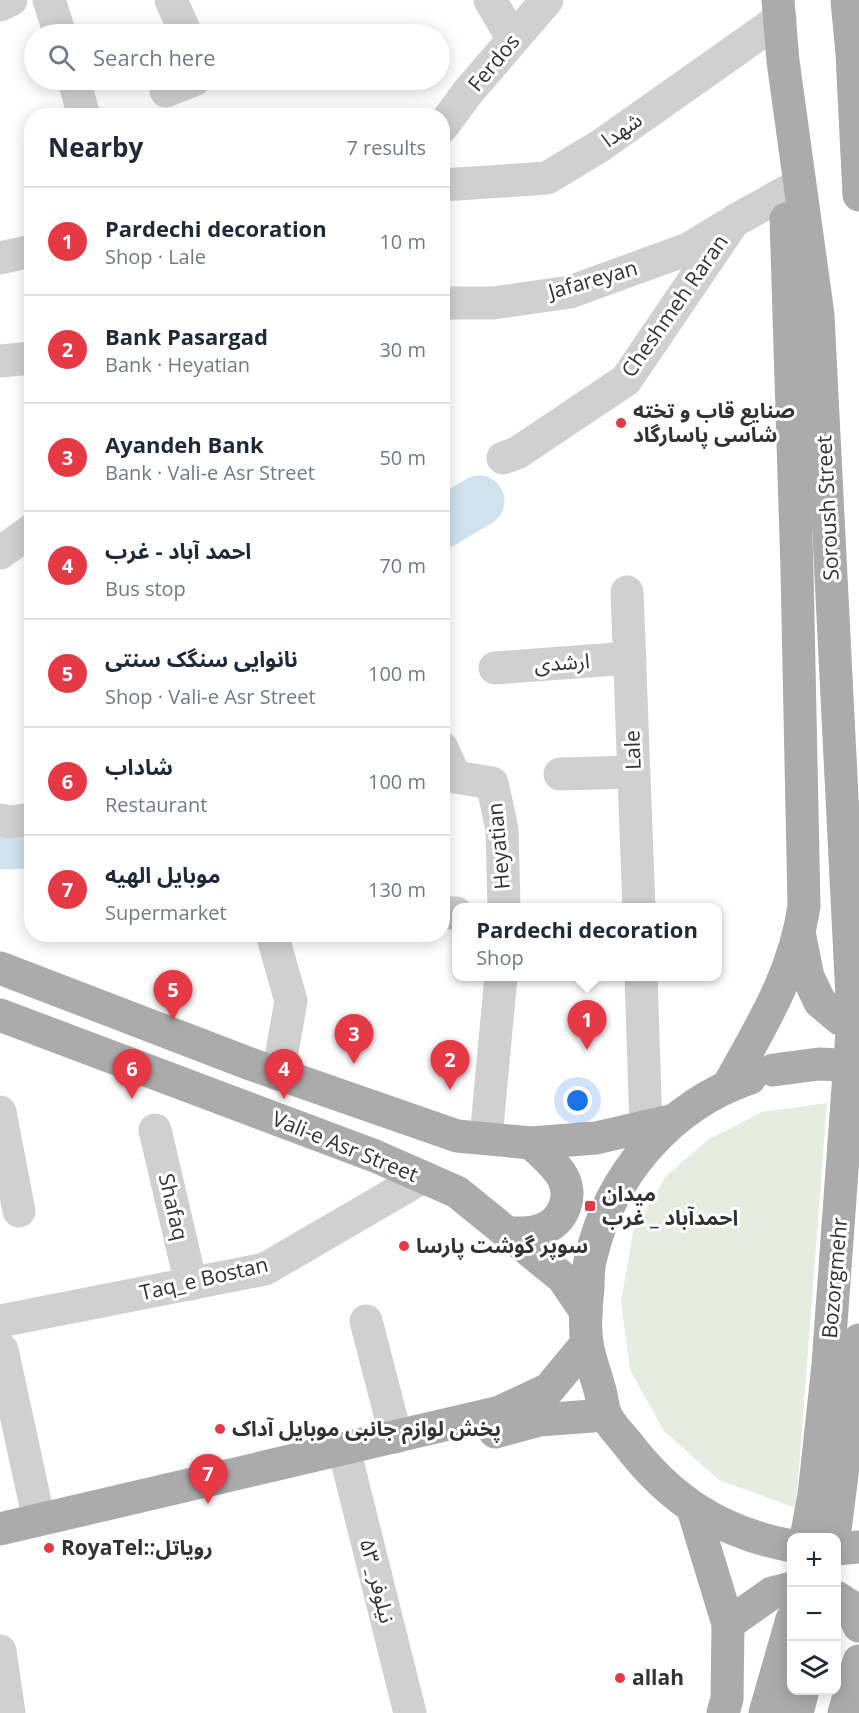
<!DOCTYPE html>
<html lang="en">
<head>
<meta charset="utf-8">
<style>
  :root { --surface:#fff; --page:#f6f6f7; --text:#1f2937; --muted:#747a83; --line:#e0e1e3; --accent:#e63946 }
  body { margin:0; font-family:"Open Sans","Noto Sans Arabic",sans-serif; background:var(--page); color:var(--text) }
  .controls { position:absolute; right:18px; bottom:18px; display:grid; overflow:hidden; border-radius:12px; box-shadow:0 3px 15px #0003 }
  .controls button { width:54px; height:54px; display:grid; place-items:center; padding:0; border:0; border-bottom:2px solid var(--line); background:var(--surface); color:var(--text); font:30px sans-serif }
  .you { position:absolute; left:578px; top:1101px; width:21px; height:21px; margin:-15px; border:4px solid #fff; border-radius:50%; background:#1a73e8; box-shadow:0 0 0 9px #1a73e833 }
  .badge { display:grid; place-items:center; width:39px; height:39px; border-radius:50%; background:var(--accent); color:#fff; font-size:20px; font-weight:700 }
  .pin { position:absolute; translate:-50% -50px; filter:drop-shadow(0 2px 3px #0008) }
  .pin::after { content:''; position:absolute; top:32px; width:21px; height:18px; background:inherit; clip-path:polygon(0 0,100% 0,50% 100%) }
  .popup { position:absolute; left:452px; top:903px; width:270px; height:78px; box-sizing:border-box; display:grid; place-content:center; border-radius:12px; background:var(--surface); filter:drop-shadow(0 2px 4px #0005); font-size:20px; white-space:nowrap; color:var(--muted) }
  .popup b { font-size:22px; color:var(--text) }
  .popup::after { content:''; position:absolute; left:50%; top:100%; margin-left:-12px; border:12px solid transparent; border-top-color:var(--surface) }
  .list { margin:0; padding:0; list-style:none }
  h2 { display:flex; justify-content:space-between; align-items:center; height:78px; margin:0; padding:0 24px; font-size:26px }
  h2 small { font-size:20px; font-weight:400; color:var(--muted) }
  .list li { display:grid; grid-template-columns:39px 1fr auto; gap:18px; align-items:center; box-sizing:border-box; height:108px; padding:0 24px; border-top:2px solid var(--line) }
  .list b { display:block; font-size:22px; white-space:nowrap }
  .list p { margin:0; font-size:20px; white-space:nowrap; color:var(--muted) }
  .list em { font-size:20px; font-style:normal; color:var(--muted) }
  .icon { flex:none; width:33px; height:33px; fill:none; stroke:currentColor; stroke-width:2; stroke-linecap:round; stroke-linejoin:round }
  .map { position:relative; flex:none; width:859px; height:1713px; overflow:hidden }
  .search { position:absolute; background:var(--surface); box-shadow:0 3px 15px #0003; left:24px; top:24px; width:426px; height:66px; display:flex; align-items:center; gap:15px; box-sizing:border-box; padding:0 21px; border-radius:33px; color:var(--muted); font-size:22px }
  .panel { position:absolute; background:var(--surface); box-shadow:0 3px 15px #0003; left:24px; top:108px; width:426px; height:834px; border-radius:24px }
  .map>svg:first-child { display:block }
</style>
</head>
<body>
<div class="map">
<svg width="859" height="1713" viewBox="0 0 859 1713">
  <rect width="100%" height="100%" fill="#fff"/>
  <polygon fill="#e6ecdf" points="827,1103 796,1508 719,1480 664,1431 630,1370 621,1302 633,1232 666,1176 709,1139 762,1112"/>
  <g fill="none" stroke-linecap="round" stroke-linejoin="round">
    <g stroke="#cfe2ee" stroke-width="51">
      <polyline points="442,523 479,501"/>
      <polyline points="0,844 32,843"/>
    </g>
    <g stroke="#d0d0d0" stroke-width="33">
      <polyline points="49,0 60,34"/>
      <polyline points="171,0 186,34"/>
      <polyline points="490,0 513,39"/>
      <polyline points="0,5 11,0"/>
      <polyline points="74,80 84,116"/>
      <polyline points="166,91 194,80"/>
      <polyline points="442,127 468,92 547,0"/>
      <polyline points="442,185 547,178 600,146 780,19"/>
      <polyline points="0,258 32,251"/>
      <polyline points="442,301 448,303 493,303 570,292 688,249 726,226"/>
      <polyline points="0,361 32,358"/>
      <polyline points="503,458 517,453 626,380 734,221 786,192"/>
      <polyline points="0,553 32,530"/>
      <polyline points="627,592 639,908"/>
      <polyline points="495,668 630,658"/>
      <polyline points="442,748 455,777 492,783 502,829 504,908"/>
      <polyline points="560,774 634,772"/>
      <polyline points="0,820 10,822 32,819"/>
      <polyline points="442,913 456,913"/>
      <polyline points="272,934 291,1001 278,1074"/>
      <polyline points="641,976 646,1127"/>
      <polyline points="0,1112 19,1211"/>
      <polyline points="155,1130 191,1284"/>
      <polyline points="486,1138 501,976"/>
      <polyline points="0,1321 265,1269 423,1177"/>
      <polyline points="366,1321 396,1437"/>
      <polyline points="2,1350 39,1520"/>
      <polyline points="344,1449 410,1713"/>
      <polyline points="0,1651 9,1713"/>
    </g>
    <g stroke="#ababab" stroke-width="33">
      <polyline points="778,0 783,61 818,315 853,1018 828,1365 814,1495 806,1538"/>
      <polyline points="847,0 852,54 859,195"/>
      <polyline points="800,937 808,977 820,1002"/>
      <polyline points="0,968 253,1065 457,1136 531,1143 596,1138 674,1120"/>
      <polyline points="0,1015 375,1156 457,1192 563,1278 586,1312"/>
      <path d="M750,1078c-80,27 -140,97 -159,179 -3,10 -3,21 -3,31 -2,18 -4,37 -1,55 2,15 8,29 12,44 3,8 3,18 6,26 4,11 15,21 22,30 43,57 94,90 165,103"/>
      <path d="M728,1086c33,-60 66,-111 76,-180l-7,-336 -11,-351"/>
      <path d="M510,1233c10,0 23,1 33,-4 22,-9 31,-35 18,-55 -9,-13 -19,-21 -30,-31"/>
      <polyline points="495,1432 539,1420 606,1415"/>
      <polyline points="693,1509 728,1624 727,1699 723,1713"/>
      <polyline points="0,1529 500,1412 549,1389 587,1343"/>
      <polyline points="834,1538 859,1340"/>
      <polyline points="836,1549 859,1547"/>
      <polyline points="836,1597 850,1606 859,1626"/>
      <polyline points="728,1624 772,1593 792,1588"/>
      <polyline points="765,1713 792,1619"/>
      <polyline points="797,1713 803,1690"/>
      <polyline points="844,1713 859,1661"/>
    </g>
    <g stroke="#ababab" stroke-width="33">
      <polyline points="820,1002 840,1019 859,1023"/>
      <polyline points="773,1070 819,1064 859,1066"/>
    </g>
  </g>
  <g fill="#e63946" stroke="#fff" stroke-width="2">
    <circle cx="621" cy="423" r="6"/>
    <rect x="584" y="1200" width="12" height="12" rx="3"/>
    <circle cx="404" cy="1246" r="6"/>
    <circle cx="220" cy="1429" r="6"/>
    <circle cx="49" cy="1548" r="6"/>
    <circle cx="620" cy="1678" r="6"/>
  </g>
  <g text-anchor="middle" stroke-width="6" stroke-linejoin="round" paint-order="stroke">
    <g font-size="21" fill="#333" stroke="#fff">
      <text transform="translate(494 63) rotate(-50)" y="7">Ferdos</text>
      <text transform="translate(622 130) rotate(-35)" y="7">شهدا</text>
      <text transform="translate(593 280) rotate(-16)" y="7">Jafareyan</text>
      <text transform="translate(675 306) rotate(-55)" y="7">Cheshmeh Raran</text>
      <text transform="translate(828 508) rotate(-93)" y="7">Soroush Street</text>
      <text transform="translate(562 663) rotate(-4)" y="7">ارشدی</text>
      <text transform="translate(633 750) rotate(-92)" y="7">Lale</text>
      <text transform="translate(499 846) rotate(-95)" y="7">Heyatian</text>
      <text transform="translate(345 1147) rotate(22)" y="7">Vali-e Asr Street</text>
      <text transform="translate(173 1207) rotate(77)" y="7">Shafaq</text>
      <text transform="translate(835 1278) rotate(-85)" y="7">Bozorgmehr</text>
      <text transform="translate(204 1279) rotate(-13)" y="7">Taq_e Bostan</text>
      <text transform="translate(377 1581) rotate(76)" y="7">۵۳ _نیلوفر</text>
    </g>
    <g font-size="21" font-weight="bold" fill="#333" stroke="#fff" text-anchor="start">
      <text x="633" y="418">صنایع قاب و تخته<tspan x="633" dy="24">شاسی پاسارگاد</tspan></text>
      <text x="602" y="1201">میدان<tspan x="602" dy="24">احمدآباد _ غرب</tspan></text>
      <text x="416" y="1253">سوپر گوشت پارسا</text>
      <text x="232" y="1436">پخش لوازم جانبی موبایل آداک</text>
      <text x="61" y="1555">RoyaTel::رویاتل</text>
      <text x="632" y="1685">allah</text>
    </g>
  </g>
</svg>
<div class="controls">
<button>+</button>
<button>−</button>
<button><svg class="icon" aria-label="layers" viewBox="0 0 24 24"><path d="M12 4l9 5-9 5-9-5zM3 14l9 5 9-5"/></svg></button>
</div>
<div class="you"></div>
<div class="pin badge" style="left:587px;top:1050px">1</div>
<div class="popup"><b>Pardechi decoration</b>Shop</div>
<div class="pin badge" style="left:450px;top:1090px">2</div>
<div class="pin badge" style="left:354px;top:1064px">3</div>
<div class="pin badge" style="left:284px;top:1099px">4</div>
<div class="pin badge" style="left:173px;top:1020px">5</div>
<div class="pin badge" style="left:132px;top:1099px">6</div>
<div class="pin badge" style="left:208px;top:1504px">7</div>
<div class="search"><svg class="icon" aria-label="search" viewBox="0 0 24 24"><circle cx="10" cy="10" r="6"/><path d="M15 15l6 6"/></svg>Search here</div>
<section class="panel">
<h2>Nearby<small>7 results</small></h2>
<ul class="list">
<li><span class="badge">1</span><div><b>Pardechi decoration</b><p>Shop · Lale</p></div><em>10 m</em></li>
<li><span class="badge">2</span><div><b>Bank Pasargad</b><p>Bank · Heyatian</p></div><em>30 m</em></li>
<li><span class="badge">3</span><div><b>Ayandeh Bank</b><p>Bank · Vali-e Asr Street</p></div><em>50 m</em></li>
<li><span class="badge">4</span><div><b>احمد آباد - غرب</b><p>Bus stop</p></div><em>70 m</em></li>
<li><span class="badge">5</span><div><b>نانوایی سنگک سنتی</b><p>Shop · Vali-e Asr Street</p></div><em>100 m</em></li>
<li><span class="badge">6</span><div><b>شاداب</b><p>Restaurant</p></div><em>100 m</em></li>
<li><span class="badge">7</span><div><b>موبایل الهیه</b><p>Supermarket</p></div><em>130 m</em></li>
</ul>
</section>
</div>
</body>
</html>
